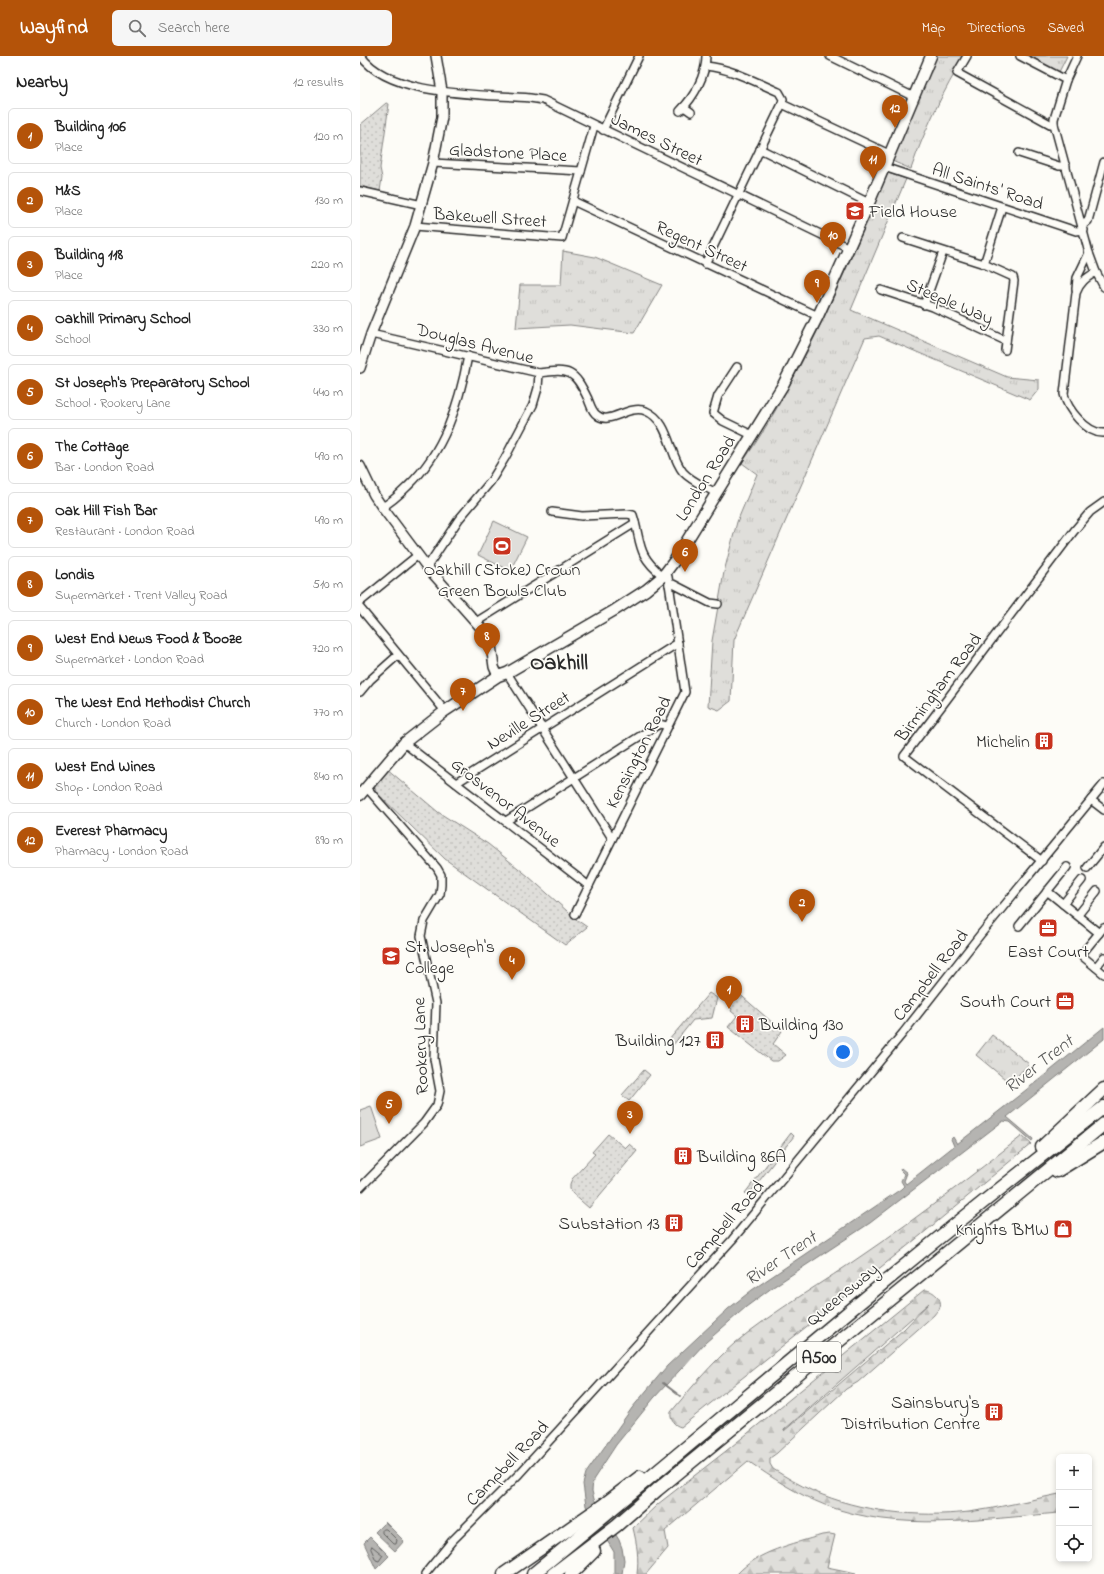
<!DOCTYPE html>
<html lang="en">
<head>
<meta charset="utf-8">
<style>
  :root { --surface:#fff; --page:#f6f6f6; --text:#222; --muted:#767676; --line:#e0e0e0; --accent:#b45309 }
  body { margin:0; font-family:"Indie Flower",sans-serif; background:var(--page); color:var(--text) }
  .controls { position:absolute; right:12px; bottom:12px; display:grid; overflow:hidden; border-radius:6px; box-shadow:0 2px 6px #0003 }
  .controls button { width:36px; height:36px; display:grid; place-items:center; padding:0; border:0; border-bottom:1px solid var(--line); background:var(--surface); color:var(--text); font:20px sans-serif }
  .you { position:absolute; left:483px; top:996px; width:14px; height:14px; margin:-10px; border:3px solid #fff; border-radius:50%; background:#1a73e8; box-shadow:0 0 0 6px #1a73e833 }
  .badge { display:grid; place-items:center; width:26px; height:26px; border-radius:50%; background:var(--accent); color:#fff; font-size:13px; font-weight:700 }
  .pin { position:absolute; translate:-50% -33px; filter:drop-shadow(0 1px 2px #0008) }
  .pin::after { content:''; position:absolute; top:21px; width:14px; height:12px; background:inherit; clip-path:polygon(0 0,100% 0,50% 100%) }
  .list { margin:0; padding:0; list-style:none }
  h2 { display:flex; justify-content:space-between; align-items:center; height:52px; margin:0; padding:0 16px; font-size:17px }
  h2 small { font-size:13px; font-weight:400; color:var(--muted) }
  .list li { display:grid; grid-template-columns:26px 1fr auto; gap:12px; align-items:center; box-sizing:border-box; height:56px; margin:0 8px 8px; padding:0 8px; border:1px solid var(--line); border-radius:6px }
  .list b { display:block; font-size:15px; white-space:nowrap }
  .list p { margin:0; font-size:13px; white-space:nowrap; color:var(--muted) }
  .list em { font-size:13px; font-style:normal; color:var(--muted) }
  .icon { flex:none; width:22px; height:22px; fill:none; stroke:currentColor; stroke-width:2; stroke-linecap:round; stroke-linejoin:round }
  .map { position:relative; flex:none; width:744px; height:1518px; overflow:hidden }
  header { display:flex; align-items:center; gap:24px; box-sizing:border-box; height:56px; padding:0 20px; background:var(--accent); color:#fff }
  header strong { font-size:19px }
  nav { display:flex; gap:22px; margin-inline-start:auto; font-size:14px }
  .search { width:280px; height:36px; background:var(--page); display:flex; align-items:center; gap:10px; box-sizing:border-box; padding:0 14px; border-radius:6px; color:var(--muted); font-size:15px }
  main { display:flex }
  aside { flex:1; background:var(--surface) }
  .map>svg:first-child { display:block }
</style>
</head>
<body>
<header>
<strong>Wayfind</strong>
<div class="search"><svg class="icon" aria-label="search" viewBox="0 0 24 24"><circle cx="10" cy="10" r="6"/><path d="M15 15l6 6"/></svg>Search here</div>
<nav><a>Map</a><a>Directions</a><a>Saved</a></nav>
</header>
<main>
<aside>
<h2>Nearby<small>12 results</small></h2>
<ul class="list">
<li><span class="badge">1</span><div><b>Building 106</b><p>Place</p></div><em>120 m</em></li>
<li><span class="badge">2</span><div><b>M&amp;S</b><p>Place</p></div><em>130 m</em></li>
<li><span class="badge">3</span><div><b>Building 118</b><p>Place</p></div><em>220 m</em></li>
<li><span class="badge">4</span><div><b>Oakhill Primary School</b><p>School</p></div><em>330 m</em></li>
<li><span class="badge">5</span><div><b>St Joseph's Preparatory School</b><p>School · Rookery Lane</p></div><em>440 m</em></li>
<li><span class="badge">6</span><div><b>The Cottage</b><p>Bar · London Road</p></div><em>490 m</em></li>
<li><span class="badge">7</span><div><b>Oak Hill Fish Bar</b><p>Restaurant · London Road</p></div><em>490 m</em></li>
<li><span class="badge">8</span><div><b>Londis</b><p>Supermarket · Trent Valley Road</p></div><em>510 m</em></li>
<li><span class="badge">9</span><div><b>West End News Food &amp; Booze</b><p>Supermarket · London Road</p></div><em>720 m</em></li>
<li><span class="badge">10</span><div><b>The West End Methodist Church</b><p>Church · London Road</p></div><em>770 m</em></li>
<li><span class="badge">11</span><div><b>West End Wines</b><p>Shop · London Road</p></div><em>840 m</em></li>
<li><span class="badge">12</span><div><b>Everest Pharmacy</b><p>Pharmacy · London Road</p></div><em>890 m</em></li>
</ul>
</aside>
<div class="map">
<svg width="744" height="1518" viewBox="0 0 744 1518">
  <defs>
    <pattern id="grass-dots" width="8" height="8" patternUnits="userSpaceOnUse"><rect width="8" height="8" fill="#dfdeda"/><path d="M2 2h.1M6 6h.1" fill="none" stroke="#c0bfbb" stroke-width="1.8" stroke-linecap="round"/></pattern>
    <pattern id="forest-firs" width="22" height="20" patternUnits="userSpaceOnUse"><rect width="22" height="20" fill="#dfdeda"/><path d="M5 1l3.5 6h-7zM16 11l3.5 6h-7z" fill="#c0bfbb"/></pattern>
    <pattern id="park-tufts" width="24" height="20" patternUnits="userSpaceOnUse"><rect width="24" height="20" fill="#dfdeda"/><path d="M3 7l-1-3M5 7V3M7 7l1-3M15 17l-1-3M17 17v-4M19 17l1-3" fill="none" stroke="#c0bfbb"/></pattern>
  </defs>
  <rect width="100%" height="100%" fill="#fdfcf7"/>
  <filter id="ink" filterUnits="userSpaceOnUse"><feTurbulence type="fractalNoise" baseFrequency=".025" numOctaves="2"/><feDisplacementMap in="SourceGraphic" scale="8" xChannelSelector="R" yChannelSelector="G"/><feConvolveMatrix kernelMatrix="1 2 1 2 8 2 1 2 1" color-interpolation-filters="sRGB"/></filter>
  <g filter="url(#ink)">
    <g fill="url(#grass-dots)" stroke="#858482">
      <polygon points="26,47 29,48 20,112 22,122 20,135 0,130 0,69"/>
      <polygon points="26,712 78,756 128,788 168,820 217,864 227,871 205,889 85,803 16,736 14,728"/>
      <polygon points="376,935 422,975 413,988 426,999 418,1005 411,1005 368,971 377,960 371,955 372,953 370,951 371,945 366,941 371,936"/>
      <polygon points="349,937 357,942 352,962 333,964 313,989 308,985"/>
      <polygon points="284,1014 290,1019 269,1045 262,1039"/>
      <polygon points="431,1077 434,1080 393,1133 388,1138 385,1137"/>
      <polygon points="248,1078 265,1092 269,1088 277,1095 229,1152 212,1137 210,1133 210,1128 212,1123 235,1098 232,1096"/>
    </g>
    <g fill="url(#forest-firs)" stroke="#858482" fill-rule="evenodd">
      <path d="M662,1080l9,8 -110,91 -240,192c-8,-2 -11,-8 -10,-15 20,-24 41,-49 64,-69 41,-34 88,-60 132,-91 53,-36 104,-76 155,-116z"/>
      <path d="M564,1234c7,-1 19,8 16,17 -1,2 -4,5 -6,8l-76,67 -12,7 -69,64 -7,5v6l3,5c13,8 26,16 40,22 48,21 104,27 156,21 30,-4 60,-12 90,-18v19c-77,6 -160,20 -234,-8 -28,-11 -53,-27 -77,-44l-83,70 3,17 -22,26h-9c2,-16 0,-30 -4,-46l25,-24 68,-53zM569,1247l-25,26 -120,102v-1z"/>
      <path d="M470,1478l5,1 -8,32 29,6 -1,1h-118c21,-23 56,-30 85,-39z"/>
    </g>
    <g fill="url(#park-tufts)" stroke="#858482">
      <path d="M576,0h29c-22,35 -40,73 -54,113l-19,-8z"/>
      <polygon points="670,0 707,0 699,16"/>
      <path d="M528,117l18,6 -55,131 156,67 32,3v9l-9,11 -151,-64 -14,2 -131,302 -3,61 -12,9 -11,-4 4,-65 12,-69 13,-50 20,-48 -15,-11c17,-24 32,-49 46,-75 38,-69 68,-142 100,-215z"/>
      <polygon points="203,195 235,201 302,229 274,277 210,269 156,272 160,229 201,229"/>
      <polygon points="632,979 669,1008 650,1027 616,999"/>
    </g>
    <g fill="#dfdeda" stroke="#858482">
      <polygon points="134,465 167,481 150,515 118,499"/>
      <polygon points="11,1050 22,1083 0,1091 0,1054"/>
    </g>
    <g fill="#b5b4b1" stroke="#7e7d7b">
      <polygon points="744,971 744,983 647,1061 673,1083 672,1085 650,1066 643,1065 510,1167 413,1231 386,1251 345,1287 294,1342 256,1389 233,1424 232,1435 234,1443 259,1484 262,1492 264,1504 262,1518 254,1518 254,1496 226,1450 223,1428 226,1417 272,1352 307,1310 368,1253 392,1234 541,1133 544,1130 541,1125 544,1118 540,1114 541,1112 547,1117 544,1125 546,1128 594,1090 591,1083 593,1081 597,1088 680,1023"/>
      <polygon points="25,1466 44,1485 35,1495 15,1476"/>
      <polygon points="10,1481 29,1500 16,1513 4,1487"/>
    </g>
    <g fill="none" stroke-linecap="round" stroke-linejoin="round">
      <g stroke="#626261" stroke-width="1">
        <polygon points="24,1473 26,1473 37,1484 36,1488 33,1488 22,1477 22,1475"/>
        <polygon points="12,1490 23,1499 19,1505 16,1504 11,1493"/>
      </g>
      <polyline stroke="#7e7d7b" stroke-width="2" points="303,1327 320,1340"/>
      <g stroke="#2b2b2b" stroke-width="10">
        <g id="minor">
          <path d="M1,0c29,41 122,38 169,42l13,2 306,148"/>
          <polyline points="470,0 554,41"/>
          <polyline points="607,0 597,17 690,68 694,68"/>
          <polyline points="660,0 706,24"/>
          <polyline points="717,0 706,24 694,63 694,68 729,197 736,216 744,231"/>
          <path d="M346,10c27,3 49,16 73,26l4,7 -1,5 107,50"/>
          <polyline points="324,51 331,56"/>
          <path d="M320,55c14,-14 26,-35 26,-55"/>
          <polyline points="243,74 279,0"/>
          <polyline points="400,93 509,147"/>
          <polyline points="659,97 699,110 706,110"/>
          <polyline points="73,107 221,115"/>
          <polyline points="524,111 716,175 724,174"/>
          <polyline points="0,135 62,149"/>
          <polyline points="213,145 458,260"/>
          <polyline points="55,170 202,182 234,70"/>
          <polyline points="722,170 728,165 744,106"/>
          <polyline points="543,182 624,208 653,221 654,225 645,294"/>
          <polyline points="345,208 422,48"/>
          <polyline points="624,208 642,151"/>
          <path d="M736,216c-10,6 -16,10 -20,21l-12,101c3,15 23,40 40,39"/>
          <polyline points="716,233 717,222 729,197"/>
          <polyline points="521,234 573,251 646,285"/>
          <polyline points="564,249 583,196"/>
          <polyline points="11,278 179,317 178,332 173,349 145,402 131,425 99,463 67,511"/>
          <polyline points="377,311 358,340 353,357 363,365 392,379"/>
          <path d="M179,317c31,-4 35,-3 49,26 2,5 4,13 9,16 12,11 31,-11 49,-4 24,10 23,44 37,61 8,9 23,15 33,21"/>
          <path d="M22,451c10,-5 18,-13 26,-21 36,-34 51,-81 60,-130"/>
          <path d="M192,456l30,4 45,-2 6,1c9,29 3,39 30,61"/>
          <polyline points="309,529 313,528 350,547 358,548"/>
          <polyline points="0,546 58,499"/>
          <polyline points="0,552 85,655"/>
          <polyline points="116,566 275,467"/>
          <polyline points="147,617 252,782"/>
          <polyline points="0,636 10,624 38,599"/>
          <polyline points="44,687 229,830"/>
          <polyline points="96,727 318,587"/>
          <polyline points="731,744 744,754"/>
          <polyline points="146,765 296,670 300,668 307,670"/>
          <polyline points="682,805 544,700 714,475 730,456 744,446"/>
          <polyline points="727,812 744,791"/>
          <polyline points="687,835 739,877"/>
          <polyline points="703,848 722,824"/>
          <polyline points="215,858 325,636 308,521 306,516"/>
          <polyline points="718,859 737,835"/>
          <polyline points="659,870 707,811"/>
          <polyline points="744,871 721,899 744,918"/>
          <polyline points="736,911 744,901"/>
          <polyline points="0,1132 64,1067 77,1049 80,1035 74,1003 76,947 61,880 64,865 80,838 81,829 81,819 77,812 6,731"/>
          <polyline points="65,1518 92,1485 159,1418 372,1184 543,977 620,879 744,728"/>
        </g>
      </g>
      <g stroke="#2b2b2b" stroke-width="12">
        <g id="tertiary">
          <polyline points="0,312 11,278 55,170 73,107 82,61 82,35 76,0"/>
          <polyline points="0,410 14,439 22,451 67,511 130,582 134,611 138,620"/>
        </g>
      </g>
      <g stroke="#2b2b2b" stroke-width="13">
        <polyline id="secondary" points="0,739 44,687 85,655 138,620 147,617 255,554 286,534 303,520 315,504 423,329 458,260 509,147 571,0"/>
      </g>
      <g stroke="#2b2b2b" stroke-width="15">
        <g id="trunk">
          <polyline points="682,1091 744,1033"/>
          <polyline points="697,1115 744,1086"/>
          <polyline points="144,1518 242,1450 280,1421"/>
          <path d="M173,1518c107,-87 213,-177 319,-265 83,-69 167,-136 252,-202"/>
          <polyline points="193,1518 257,1469 297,1434 744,1068"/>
          <polyline points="211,1518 234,1495"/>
        </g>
      </g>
      <use href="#minor" stroke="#fdfcf7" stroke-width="7"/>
      <use href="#tertiary" stroke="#fdfcf7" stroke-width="9"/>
      <use href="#secondary" stroke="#fdfcf7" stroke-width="10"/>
      <use href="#trunk" stroke="#fdfcf7" stroke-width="12"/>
    </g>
  </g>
  <defs>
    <g id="school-square" transform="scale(1)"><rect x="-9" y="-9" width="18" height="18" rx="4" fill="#c8321e" stroke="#fdfcf7"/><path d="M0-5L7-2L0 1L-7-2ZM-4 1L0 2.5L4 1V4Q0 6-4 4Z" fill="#fff"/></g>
    <g id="stadium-square" transform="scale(1)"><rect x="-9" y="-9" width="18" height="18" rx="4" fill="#c8321e" stroke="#fdfcf7"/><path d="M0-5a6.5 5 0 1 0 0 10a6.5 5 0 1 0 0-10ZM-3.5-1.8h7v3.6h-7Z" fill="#fff"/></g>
    <g id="building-square" transform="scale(1)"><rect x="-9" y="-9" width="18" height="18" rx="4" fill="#c8321e" stroke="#fdfcf7"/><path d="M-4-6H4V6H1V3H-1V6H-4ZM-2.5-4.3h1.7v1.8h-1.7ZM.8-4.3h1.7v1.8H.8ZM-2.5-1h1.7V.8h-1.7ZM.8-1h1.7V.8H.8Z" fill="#fff"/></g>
    <g id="office-square" transform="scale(1)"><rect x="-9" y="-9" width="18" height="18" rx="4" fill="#c8321e" stroke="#fdfcf7"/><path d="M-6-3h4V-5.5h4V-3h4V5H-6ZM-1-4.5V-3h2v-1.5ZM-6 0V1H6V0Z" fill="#fff"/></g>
    <g id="shop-square" transform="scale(1)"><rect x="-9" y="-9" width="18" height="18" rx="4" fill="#c8321e" stroke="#fdfcf7"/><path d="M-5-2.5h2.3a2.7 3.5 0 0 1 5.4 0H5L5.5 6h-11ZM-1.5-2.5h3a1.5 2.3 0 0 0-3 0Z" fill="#fff"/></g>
  </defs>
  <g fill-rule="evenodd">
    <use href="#school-square" x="495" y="155"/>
    <use href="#stadium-square" x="142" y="490"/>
    <use href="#building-square" x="684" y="685"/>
    <use href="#office-square" x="688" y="872"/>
    <use href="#school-square" x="31" y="900"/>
    <use href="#office-square" x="705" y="945"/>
    <use href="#building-square" x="385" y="968"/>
    <use href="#building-square" x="355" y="984"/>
    <use href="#building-square" x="323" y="1100"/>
    <use href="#building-square" x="314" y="1167"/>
    <use href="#shop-square" x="703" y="1173"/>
    <use href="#building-square" x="634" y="1356"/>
  </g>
  <g text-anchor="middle" stroke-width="3.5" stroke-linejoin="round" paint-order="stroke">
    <rect fill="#fdfcf7" stroke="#6a6a68" stroke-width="1" x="437" y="1286" width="44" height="30" rx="3"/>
    <g font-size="17" font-weight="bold" fill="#2b2b2b">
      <text x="459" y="1307">A500</text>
    </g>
    <g font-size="18" fill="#2b2b2b" stroke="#fdfcf7">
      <text transform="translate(297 83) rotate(26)" y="6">James Street</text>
      <text transform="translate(148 96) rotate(3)" y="6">Gladstone Place</text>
      <text transform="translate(628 130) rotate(18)" y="6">All Saints' Road</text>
      <text transform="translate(130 161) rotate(4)" y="6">Bakewell Street</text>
      <text transform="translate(342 190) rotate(25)" y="6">Regent Street</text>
      <text transform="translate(590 245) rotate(23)" y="6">Steeple Way</text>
      <text transform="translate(115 287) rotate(14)" y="6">Douglas Avenue</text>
      <text transform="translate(345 422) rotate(-58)" y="6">London Road</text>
      <text transform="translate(578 631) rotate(-53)" y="6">Birmingham Road</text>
      <text transform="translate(168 664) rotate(-32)" y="6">Neville Street</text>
      <text transform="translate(278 696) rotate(-63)" y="6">Kensington Road</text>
      <text transform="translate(146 746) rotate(38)" y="6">Grosvenor Avenue</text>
      <text transform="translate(570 919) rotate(-52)" y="6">Campbell Road</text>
      <text transform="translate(60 990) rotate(-92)" y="6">Rookery Lane</text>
      <text transform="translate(364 1168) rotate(-49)" y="6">Campbell Road</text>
      <text transform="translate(482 1238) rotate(-40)" y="6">Queensway</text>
      <text transform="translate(147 1407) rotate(-46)" y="6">Campbell Road</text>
    </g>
    <g font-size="18" fill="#2b2b2b" stroke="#fdfcf7" text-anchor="end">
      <text x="509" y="161" text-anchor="start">Field House</text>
      <text x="142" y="519" text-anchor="middle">Oakhill (Stoke) Crown<tspan x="142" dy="21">Green Bowls Club</tspan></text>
      <text x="670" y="691">Michelin</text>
      <text x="45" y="896" text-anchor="start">St. Joseph's<tspan x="45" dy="21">College</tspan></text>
      <text x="688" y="901" text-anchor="middle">East Court</text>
      <text x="691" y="951">South Court</text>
      <text x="399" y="974" text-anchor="start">Building 130</text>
      <text x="341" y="990">Building 127</text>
      <text x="337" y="1106" text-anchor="start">Building 86A</text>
      <text x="300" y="1173">Substation 13</text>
      <text x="689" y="1179">Knights BMW</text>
      <text x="620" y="1352">Sainsbury's<tspan x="620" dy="21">Distribution Centre</tspan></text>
    </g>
    <g font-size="19" font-style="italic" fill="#5b5b5a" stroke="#fdfcf7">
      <text transform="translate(678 1007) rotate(-38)" y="7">River Trent</text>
      <text transform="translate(420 1201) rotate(-34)" y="7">River Trent</text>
    </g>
    <g font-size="22" font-weight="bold" fill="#2b2b2b" stroke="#fdfcf7">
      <text x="199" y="613">Oakhill</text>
    </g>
  </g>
</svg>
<div class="controls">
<button>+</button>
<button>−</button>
<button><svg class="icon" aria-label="locate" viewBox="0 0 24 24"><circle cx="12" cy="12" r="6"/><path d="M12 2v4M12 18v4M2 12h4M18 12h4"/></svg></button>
</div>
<div class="you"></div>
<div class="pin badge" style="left:369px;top:953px">1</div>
<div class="pin badge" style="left:442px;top:866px">2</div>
<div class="pin badge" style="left:270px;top:1078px">3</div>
<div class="pin badge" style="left:152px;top:924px">4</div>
<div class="pin badge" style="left:29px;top:1068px">5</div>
<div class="pin badge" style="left:325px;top:516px">6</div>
<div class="pin badge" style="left:103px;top:655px">7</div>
<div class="pin badge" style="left:127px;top:600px">8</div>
<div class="pin badge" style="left:457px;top:247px">9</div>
<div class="pin badge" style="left:473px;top:199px">10</div>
<div class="pin badge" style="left:513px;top:123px">11</div>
<div class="pin badge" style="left:535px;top:72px">12</div>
</div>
</main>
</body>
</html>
